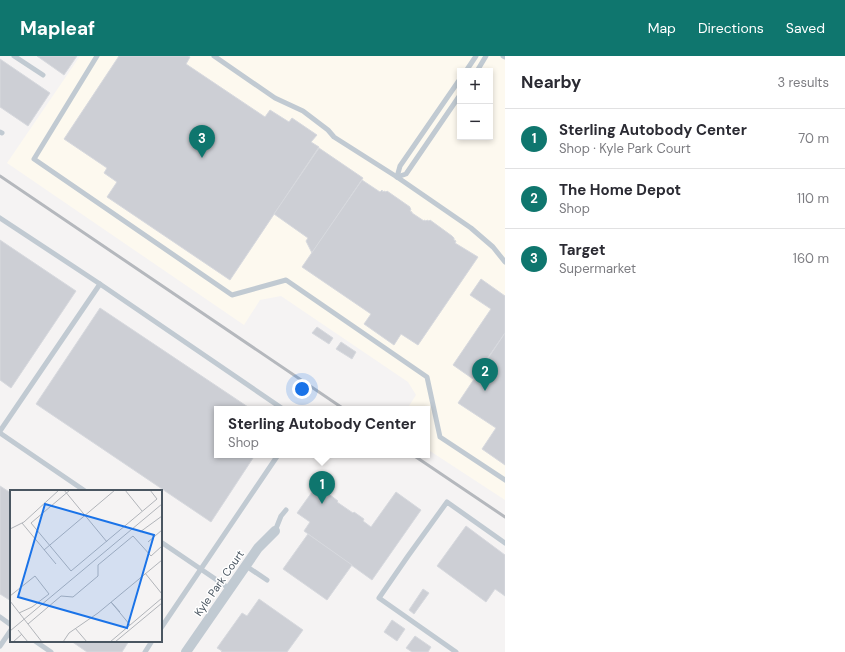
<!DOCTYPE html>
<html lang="en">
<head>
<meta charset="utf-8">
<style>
  :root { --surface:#fff; --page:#f2f2f3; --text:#2b2b33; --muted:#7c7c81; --line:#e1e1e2; --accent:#0f766e }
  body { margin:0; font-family:"DM Sans",sans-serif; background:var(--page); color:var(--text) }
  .controls { position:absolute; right:12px; top:12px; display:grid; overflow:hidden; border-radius:0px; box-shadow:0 2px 6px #0003 }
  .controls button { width:36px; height:36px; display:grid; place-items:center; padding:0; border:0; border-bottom:1px solid var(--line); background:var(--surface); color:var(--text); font:20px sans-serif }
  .you { position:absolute; left:302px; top:333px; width:14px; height:14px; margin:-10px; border:3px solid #fff; border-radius:50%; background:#1a73e8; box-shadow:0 0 0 6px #1a73e833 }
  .badge { display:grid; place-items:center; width:26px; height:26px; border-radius:50%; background:var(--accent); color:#fff; font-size:13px; font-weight:700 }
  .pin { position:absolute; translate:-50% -33px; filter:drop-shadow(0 1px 2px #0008) }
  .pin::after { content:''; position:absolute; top:21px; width:14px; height:12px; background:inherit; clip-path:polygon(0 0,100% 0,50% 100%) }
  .popup { position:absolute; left:214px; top:350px; width:216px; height:52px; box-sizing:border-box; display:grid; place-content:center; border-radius:0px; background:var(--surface); filter:drop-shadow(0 1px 3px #0005); font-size:13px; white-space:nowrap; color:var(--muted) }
  .popup b { font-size:15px; color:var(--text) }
  .popup::after { content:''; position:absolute; left:50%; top:100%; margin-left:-8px; border:8px solid transparent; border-top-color:var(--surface) }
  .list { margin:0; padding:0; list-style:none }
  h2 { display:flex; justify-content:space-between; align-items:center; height:52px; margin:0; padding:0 16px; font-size:17px }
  h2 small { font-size:13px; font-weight:400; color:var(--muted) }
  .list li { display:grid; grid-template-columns:26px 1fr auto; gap:12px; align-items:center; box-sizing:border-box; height:60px; padding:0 16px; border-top:1px solid var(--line) }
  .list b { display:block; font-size:15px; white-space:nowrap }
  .list p { margin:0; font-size:13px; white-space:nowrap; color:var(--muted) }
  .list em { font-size:13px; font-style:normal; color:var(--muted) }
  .map { position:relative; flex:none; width:505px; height:596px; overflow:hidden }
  header { display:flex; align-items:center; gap:24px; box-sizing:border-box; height:56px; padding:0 20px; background:var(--accent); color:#fff }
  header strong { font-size:19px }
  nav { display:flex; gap:22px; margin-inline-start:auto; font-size:14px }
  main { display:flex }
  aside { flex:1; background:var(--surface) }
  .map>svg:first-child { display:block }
</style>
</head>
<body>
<header>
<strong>Mapleaf</strong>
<nav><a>Map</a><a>Directions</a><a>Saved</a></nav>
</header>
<main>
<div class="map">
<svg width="505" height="596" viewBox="0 0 505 596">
  <rect width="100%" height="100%" fill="#f5f3f3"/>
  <path fill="#fdf9ef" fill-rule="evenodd" d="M80,0h425v444l-78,-51v-40h-20l9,-14 -8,-13 -127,-86 -21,4 -16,25 -237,-162zM460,15h30v66h-30z"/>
  <g fill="#cdcfd5" stroke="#d7d9de">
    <polygon points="37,0 77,0 64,19"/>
    <polygon points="119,0 188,0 190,1 186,8 265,61 270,54 289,66 292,62 317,79 311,86 319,91 230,224 107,141 117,126 104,117 107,112 64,83"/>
    <polygon points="0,3 50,37 28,70 0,51"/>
    <polygon points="319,92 363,122 312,197 306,185 308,182 274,158"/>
    <polygon points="362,124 380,136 382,134 383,136 384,135 386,136 387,135 410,151 410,152 411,153 410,155 412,156 412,157 424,165 424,164 426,165 427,164 429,165 430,164 452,180 454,182 454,184 456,185 455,187 478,201 418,289 401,278 394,289 364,268 371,258 302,211"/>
    <polygon points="0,184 76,235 11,332 0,324"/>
    <polygon points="481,223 505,240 505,277 473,323 453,309 491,253 470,239"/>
    <polygon points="100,252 251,353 217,353 217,399 255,399 211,466 36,348"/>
    <polygon points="317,271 333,282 329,288 312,277"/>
    <polygon points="505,277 505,409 482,393 496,372 458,347"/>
    <polygon points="341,286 356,296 352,303 336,293"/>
    <polygon points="317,429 338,445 337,446 353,457 354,456 364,463 363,465 371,471 396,436 421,454 372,524 304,475 310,466 297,457"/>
    <polygon points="0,430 11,437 11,545 0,538"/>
    <polygon points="466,470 505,499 505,540 495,533 486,546 437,510"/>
    <polygon points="308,478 352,509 327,544 283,513"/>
    <polygon points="423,533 429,537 414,558 409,554"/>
    <polygon points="259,543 303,574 287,596 221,596 222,595 217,592 242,557 247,560"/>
    <polygon points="392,564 405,573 397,585 384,576"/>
    <polygon points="415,580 431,591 428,596 412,596 406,592"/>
    <polygon points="71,585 129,585 122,596 87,596"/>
  </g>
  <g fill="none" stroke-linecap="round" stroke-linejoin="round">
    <g stroke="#c1cad2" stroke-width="5">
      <polyline points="14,0 43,19"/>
      <polyline points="97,0 34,103 232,239 286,224 427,321 440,381 505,424"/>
      <polyline points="214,0 275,42 303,55 328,74 334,81 397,121 471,172 493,191 505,206"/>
      <polyline points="503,0 505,1"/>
      <polyline points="466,15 476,0"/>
      <polyline points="477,15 486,0"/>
      <polyline points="0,76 2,77"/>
      <polyline points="397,121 400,110 460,23"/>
      <polyline points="397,121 406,118 460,39"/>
      <polyline points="0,162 100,228 283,353"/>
      <polyline points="0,375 100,228"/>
      <polyline points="0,377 85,435"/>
      <polyline points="275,475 281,460 286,454"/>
      <polyline points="161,486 230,533"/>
      <polyline points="246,510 267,524"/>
      <polyline points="0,561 11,569"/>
      <polyline points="161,572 278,399"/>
      <polyline points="35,585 51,596"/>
      <polyline points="0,590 11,574"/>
      <polyline points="145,596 152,585"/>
      <polyline points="456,596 379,542 408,500 447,446 505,487"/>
    </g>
    <polyline stroke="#c1cad2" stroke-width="10" points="186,596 258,492 275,475"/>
    <g stroke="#b5b8bd" stroke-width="3">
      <polyline points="0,120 344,353"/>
      <polyline points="413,399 505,461"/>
    </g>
  </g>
  <g text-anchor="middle" stroke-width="3" stroke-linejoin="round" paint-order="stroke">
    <g font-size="11" fill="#4a5661" stroke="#fff">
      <text transform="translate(219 527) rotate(-55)" y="4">Kyle Park Court</text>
    </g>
  </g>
  <g transform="translate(10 434)">
    <rect width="152" height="152" fill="#f5f3f3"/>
    <path fill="none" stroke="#b1b4b9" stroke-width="1" d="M54,0l43,52M60,0l-39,33 40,48 86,-72 -7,-9M115,0l17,21M12,33l34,41M0,39l14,-7 35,-32M130,42l22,-16M138,52l14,-12M34,60l71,-60M135,83l17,21M0,106l25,-20 14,18 -17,13 -13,6M0,111l32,41M101,112l19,23M101,112l9,10M18,134l33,-28 12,1 25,-21v-11l35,-29 18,20 11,-10M65,138l12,14M8,140l10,12M0,141l152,-127M3,152l9,-8M53,152l6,-9 29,-20 64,-53M100,152l52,-44M105,152l47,-39"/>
    <path fill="#1a73e8" fill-opacity="0.15" stroke="#1a73e8" stroke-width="2" d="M35,14l109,31 -27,93 -109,-31z"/>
    <rect width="152" height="152" fill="none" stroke="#4a5661" stroke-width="2"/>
  </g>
</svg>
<div class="controls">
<button>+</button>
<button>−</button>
</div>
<div class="you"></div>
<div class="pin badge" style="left:322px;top:448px">1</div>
<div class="popup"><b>Sterling Autobody Center</b>Shop</div>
<div class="pin badge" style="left:485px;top:335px">2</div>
<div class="pin badge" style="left:202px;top:102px">3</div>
</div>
<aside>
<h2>Nearby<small>3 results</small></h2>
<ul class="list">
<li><span class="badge">1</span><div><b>Sterling Autobody Center</b><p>Shop · Kyle Park Court</p></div><em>70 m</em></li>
<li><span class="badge">2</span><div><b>The Home Depot</b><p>Shop</p></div><em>110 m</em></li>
<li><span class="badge">3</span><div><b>Target</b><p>Supermarket</p></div><em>160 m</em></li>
</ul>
</aside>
</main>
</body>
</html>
